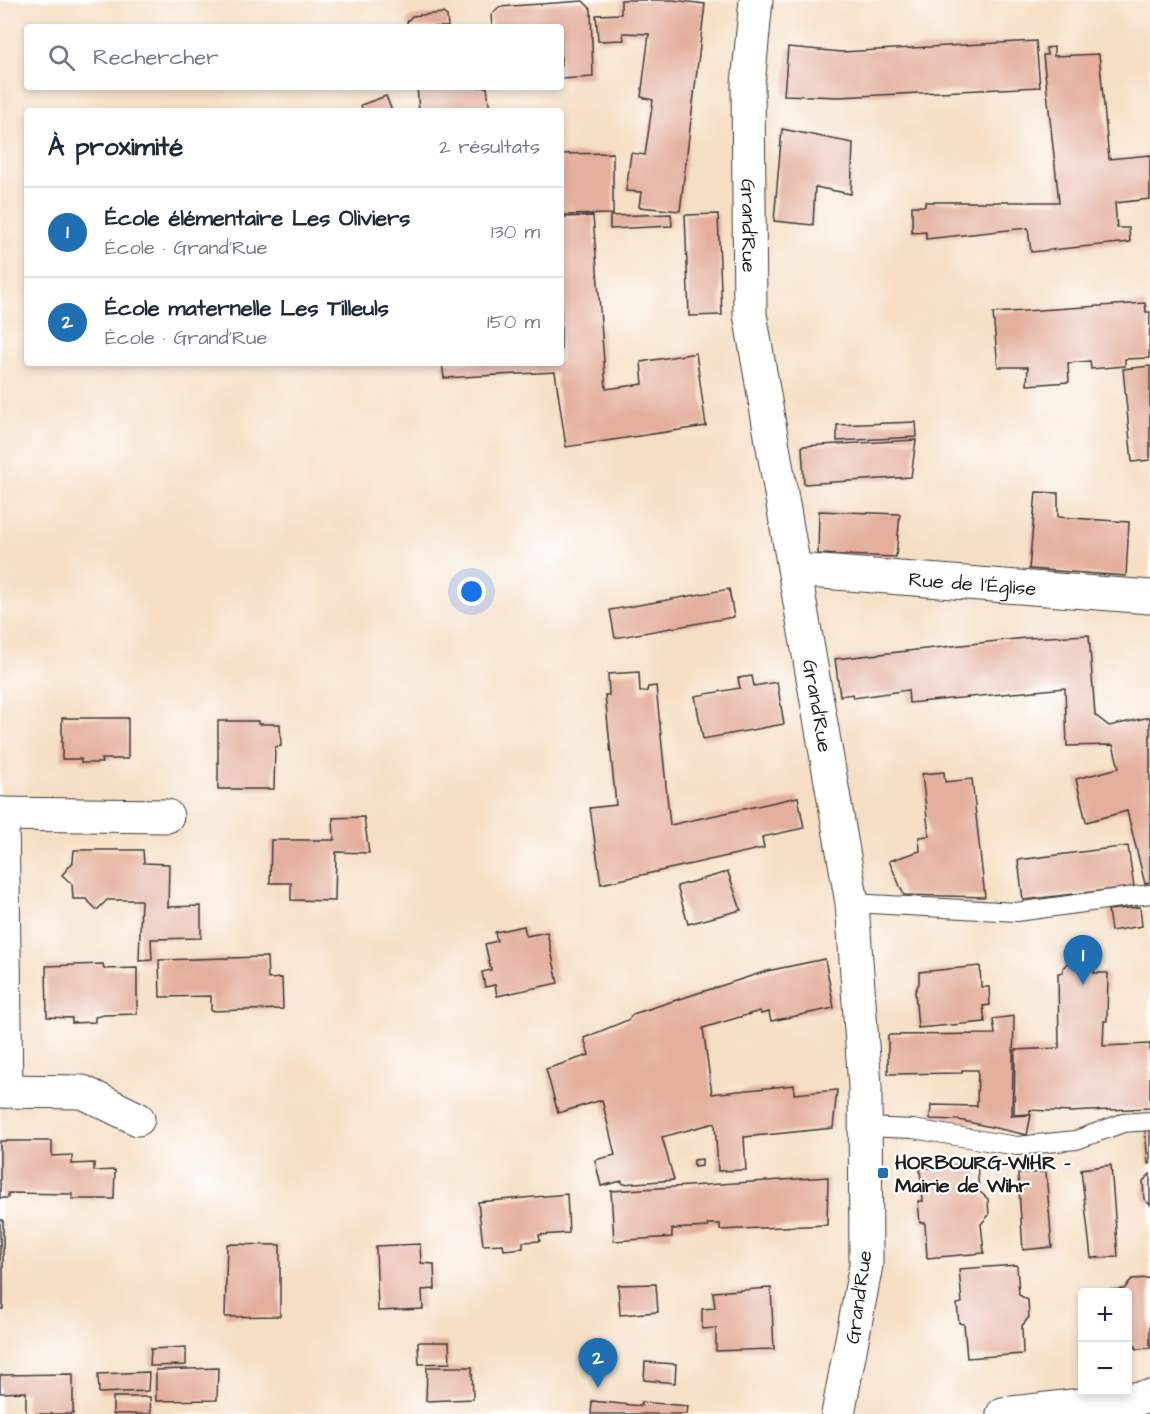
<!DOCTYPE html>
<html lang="fr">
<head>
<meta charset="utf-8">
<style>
  :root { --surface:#fff; --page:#f6f6f7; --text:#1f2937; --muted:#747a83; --line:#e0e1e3; --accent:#1f6fb2 }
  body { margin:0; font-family:"Architects Daughter",sans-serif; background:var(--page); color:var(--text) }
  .controls { position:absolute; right:18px; bottom:18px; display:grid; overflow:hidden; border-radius:6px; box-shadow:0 3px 9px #0003 }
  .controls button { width:54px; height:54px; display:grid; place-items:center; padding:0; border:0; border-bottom:2px solid var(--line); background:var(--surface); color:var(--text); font:30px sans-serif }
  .you { position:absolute; left:472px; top:592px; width:21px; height:21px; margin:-15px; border:4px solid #fff; border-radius:50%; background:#1a73e8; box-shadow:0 0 0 9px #1a73e833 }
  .badge { display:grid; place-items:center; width:39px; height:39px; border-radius:50%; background:var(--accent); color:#fff; font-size:20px; font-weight:700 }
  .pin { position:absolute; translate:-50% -50px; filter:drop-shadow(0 2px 3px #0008) }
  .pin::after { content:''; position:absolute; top:32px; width:21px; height:18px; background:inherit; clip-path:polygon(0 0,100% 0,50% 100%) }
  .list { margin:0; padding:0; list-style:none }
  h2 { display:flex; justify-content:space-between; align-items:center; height:78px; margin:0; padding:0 24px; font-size:26px }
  h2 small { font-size:20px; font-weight:400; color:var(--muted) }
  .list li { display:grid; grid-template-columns:39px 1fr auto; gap:18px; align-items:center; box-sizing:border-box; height:90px; padding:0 24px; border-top:2px solid var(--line) }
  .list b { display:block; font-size:22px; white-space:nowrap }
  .list p { margin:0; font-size:20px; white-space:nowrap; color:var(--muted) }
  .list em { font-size:20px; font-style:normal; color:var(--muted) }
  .icon { flex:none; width:33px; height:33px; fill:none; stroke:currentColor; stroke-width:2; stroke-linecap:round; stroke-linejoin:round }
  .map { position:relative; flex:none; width:1150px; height:1414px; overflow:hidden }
  .search { position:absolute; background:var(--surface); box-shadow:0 3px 9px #0003; left:24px; top:24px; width:540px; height:66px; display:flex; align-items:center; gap:15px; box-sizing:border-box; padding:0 21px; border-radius:6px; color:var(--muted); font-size:22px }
  .panel { position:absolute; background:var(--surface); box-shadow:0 3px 9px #0003; left:24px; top:108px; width:540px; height:258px; border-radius:6px }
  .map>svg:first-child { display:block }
</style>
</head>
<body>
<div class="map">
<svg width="1150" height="1414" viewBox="0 0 1150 1414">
  <rect width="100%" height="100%" fill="#fff"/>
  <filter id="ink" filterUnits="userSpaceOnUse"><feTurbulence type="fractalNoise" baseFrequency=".0167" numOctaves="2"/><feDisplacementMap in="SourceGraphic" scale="12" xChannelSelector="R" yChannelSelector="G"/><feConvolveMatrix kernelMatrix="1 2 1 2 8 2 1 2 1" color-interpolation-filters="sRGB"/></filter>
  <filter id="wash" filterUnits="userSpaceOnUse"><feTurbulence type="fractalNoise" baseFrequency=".008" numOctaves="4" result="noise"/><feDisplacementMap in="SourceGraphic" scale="24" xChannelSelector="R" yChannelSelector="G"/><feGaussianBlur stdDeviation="1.35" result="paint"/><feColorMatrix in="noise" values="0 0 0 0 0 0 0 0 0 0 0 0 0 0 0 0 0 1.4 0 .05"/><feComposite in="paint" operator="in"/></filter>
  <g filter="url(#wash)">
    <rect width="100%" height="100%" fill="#f6dfc5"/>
    <g id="blocks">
      <g fill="#e4af9c">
        <polygon points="621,0 673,0 705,4 680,211 639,207 641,192 626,191 631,153 645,155 653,100 641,97 649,34 623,33 624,40 598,41 596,15 621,14"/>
        <polygon points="583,1 591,9 593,77 561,79 561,27 492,27 491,15 499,7"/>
        <polygon points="443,13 447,16 448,27 408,27 407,22 412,16"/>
        <polygon points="1036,41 1040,87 839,97 784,95 788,47 842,52"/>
        <polygon points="1054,47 1054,56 1099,54 1109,159 1150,155 1150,199 1115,203 1117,228 1129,228 1130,242 1031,252 1028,228 926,239 926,232 912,233 912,206 925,206 925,202 1059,202 1043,55 1047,55 1046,48"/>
        <polygon points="417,87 487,87 490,111 419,111"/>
        <polygon points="386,96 392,111 363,111 361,105"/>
        <polygon points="782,129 853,143 851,194 815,187 813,225 774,221"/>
        <polygon points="613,153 613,214 561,215 561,154"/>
        <polygon points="671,214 672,226 610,229 610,216"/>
        <polygon points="718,214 722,315 689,316 685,215"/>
        <polygon points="593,216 606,389 643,384 641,362 696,353 706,426 566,447 555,372 444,378 442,363 561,363 561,217"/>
        <polygon points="1145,303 1146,312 1150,312 1149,358 1125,359 1125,366 1091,369 1090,361 1068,363 1069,382 1027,385 1028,367 998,367 993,313"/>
        <polygon points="1150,366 1150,460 1132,462 1123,369"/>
        <polygon points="916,422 917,437 837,441 837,425"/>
        <polygon points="916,440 911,477 804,484 802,446"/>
        <polygon points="1036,492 1058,493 1058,517 1129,522 1126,576 1029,569"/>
        <polygon points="819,511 900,514 896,557 818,554"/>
        <polygon points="729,589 734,617 615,638 610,610"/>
        <polygon points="1089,635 1095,715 1109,726 1150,717 1150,882 1145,884 1127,811 1086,822 1076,779 1119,768 1113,745 1067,746 1065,688 909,703 908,690 854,698 853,694 840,696 835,659 1026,638"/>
        <polygon points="639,672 640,692 647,691 648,687 656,686 670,825 798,797 804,828 762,837 764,848 601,884 590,808 616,805 605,695 609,695 608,674"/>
        <polygon points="752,676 754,686 777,682 784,724 703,739 695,696 740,688 738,678"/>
        <polygon points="62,718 128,718 128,759 101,759 102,763 81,763 81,759 62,759"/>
        <polygon points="218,721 258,721 258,724 280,724 281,746 275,747 274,789 218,789"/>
        <polygon points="944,772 945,782 972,779 985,897 904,895 889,861 920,851 919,837 929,836 922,774"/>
        <polygon points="364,817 369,853 336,852 335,901 291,900 291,883 270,883 271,840 334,840 333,818"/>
        <polygon points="1128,846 1134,887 1023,900 1018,860"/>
        <polygon points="74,850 143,850 144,863 169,864 168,907 201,906 201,938 151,939 152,960 139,961 141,900 107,900 97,910 86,899 73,899 72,884 62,875 73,862"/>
        <polygon points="728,872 741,910 688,924 677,886"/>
        <polygon points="1140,907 1142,926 1111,931 1108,910"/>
        <polygon points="524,926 526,936 547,932 558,983 497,996 495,985 485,987 482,972 491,970 485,944 497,941 495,932"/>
        <polygon points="267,957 268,979 282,978 283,1009 211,1011 211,996 160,997 159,960"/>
        <polygon points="1093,957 1094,973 1108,973 1107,1021 1104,1021 1103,1046 1150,1044 1150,1108 1070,1112 1030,1110 1030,1114 1014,1115 1015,1050 1059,1048 1058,973 1063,972 1063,968 1069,961 1075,962 1074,958"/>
        <polygon points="825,959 834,1008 771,1021 769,1012 761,1014 760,1011 703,1028 712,1094 794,1085 794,1094 837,1090 833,1128 744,1137 746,1170 718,1171 715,1123 662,1137 674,1180 623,1184 622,1181 601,1186 595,1160 615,1155 602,1100 558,1113 546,1069 589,1055 584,1038 628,1020 633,1014 767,971"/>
        <polygon points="103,964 104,969 137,968 137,1014 104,1015 95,1017 95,1022 72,1023 72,1018 47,1017 46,966"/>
        <polygon points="980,966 981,987 989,987 990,1005 983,1006 985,1022 918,1028 915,992 919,983 919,972"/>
        <polygon points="1014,1016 1012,1115 1009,1116 1031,1115 1027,1135 959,1120 930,1119 931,1105 977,1106 978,1070 962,1070 962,1073 888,1074 888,1035 995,1034 993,1019"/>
        <polygon points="1145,1128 1150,1128 1150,1164 1148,1164"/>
        <polygon points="0,1141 52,1141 52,1156 72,1155 72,1164 94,1163 94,1171 115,1170 114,1199 72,1199 72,1194 8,1193 8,1198 0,1198"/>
        <polygon points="702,1159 702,1166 694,1167 694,1160"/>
        <polygon points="977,1163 979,1191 988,1199 989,1215 981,1224 984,1253 927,1258 925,1223 920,1223 918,1201 923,1201 920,1169"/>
        <polygon points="1111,1165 1118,1257 1091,1258 1081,1169"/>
        <polygon points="1046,1172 1052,1247 1023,1250 1018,1174"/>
        <polygon points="1150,1174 1150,1205 1144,1199 1143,1181"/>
        <polygon points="828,1177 827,1225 720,1230 720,1224 707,1224 708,1227 672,1229 672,1237 614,1241 611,1191"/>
        <polygon points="567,1194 569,1233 539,1235 540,1241 523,1242 523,1248 504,1250 503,1244 483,1245 478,1202"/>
        <rect x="0" y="1220" width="3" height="89"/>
        <polygon points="227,1244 280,1245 280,1316 225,1317"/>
        <polygon points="420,1244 421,1263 434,1264 435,1289 422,1290 423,1309 378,1311 376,1246"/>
        <polygon points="1017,1265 1019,1295 1028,1300 1029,1317 1022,1326 1023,1354 967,1358 964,1324 959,1323 957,1304 962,1303 959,1269"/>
        <polygon points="1150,1278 1150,1348 1136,1349 1136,1346 1128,1346 1128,1293 1097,1291 1124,1289 1132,1279"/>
        <polygon points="656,1284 658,1312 620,1315 618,1285"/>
        <polygon points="771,1288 774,1349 716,1351 716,1328 702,1329 702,1309 715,1308 713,1292"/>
        <polygon points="418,1342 449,1342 450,1363 419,1364"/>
        <polygon points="186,1347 186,1365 150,1366 151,1349"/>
        <polygon points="645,1362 676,1364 675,1383 644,1380"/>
        <polygon points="427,1367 472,1367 473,1399 426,1401"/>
        <polygon points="218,1368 217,1400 156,1401 156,1370"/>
        <polygon points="149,1372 148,1391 99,1393 98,1374"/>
        <polygon points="73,1374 73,1414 26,1414 26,1392 0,1393 0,1375"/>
        <polygon points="113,1397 150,1397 151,1414 113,1414"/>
        <polygon points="592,1401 641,1406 641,1402 688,1406 687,1414 591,1414"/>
      </g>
    </g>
  </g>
  <g filter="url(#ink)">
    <use href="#blocks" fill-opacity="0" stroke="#3d3935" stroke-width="1.5"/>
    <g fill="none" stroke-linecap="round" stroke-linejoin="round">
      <g stroke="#3d3935" stroke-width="20">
        <g id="service">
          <polyline points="852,903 1017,912 1150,894"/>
          <polyline points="865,1127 913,1129 1017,1146 1076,1140 1123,1123 1150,1121"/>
        </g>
      </g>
      <g stroke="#3d3935" stroke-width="35">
        <g id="minor">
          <path id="s1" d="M796,570l354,27"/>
          <polyline points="0,814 167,816"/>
          <polyline points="2,814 6,1091"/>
          <polyline points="0,1091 83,1092 138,1119"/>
          <polyline points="1003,1414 1150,1397"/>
        </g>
      </g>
      <g stroke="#3d3935" stroke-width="35">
        <g id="tertiary">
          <path id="s2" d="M756,0l-8,84 2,230 102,589 13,184 1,178 -28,149"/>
        </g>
      </g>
      <use href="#service" stroke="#fff" stroke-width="18"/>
      <use href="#minor" stroke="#fff" stroke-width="33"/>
      <use href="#tertiary" stroke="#fff" stroke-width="33"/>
    </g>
  </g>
  <rect fill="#1f6fb2" stroke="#fff" stroke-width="2" x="877" y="1167" width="12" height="12" rx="3"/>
  <g text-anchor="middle" stroke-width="4.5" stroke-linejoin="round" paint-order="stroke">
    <g font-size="20" fill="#1c1c1c" stroke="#fff">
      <text dy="7" stroke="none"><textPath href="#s2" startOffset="226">Grand'Rue</textPath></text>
      <text dy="7" stroke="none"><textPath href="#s1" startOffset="177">Rue de l'Église</textPath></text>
      <text dy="7" stroke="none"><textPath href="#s2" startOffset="712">Grand'Rue</textPath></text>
      <text transform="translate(858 1297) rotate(-82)" y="7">Grand'Rue</text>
    </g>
    <g font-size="20" font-weight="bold" fill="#1c1c1c" stroke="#fff" text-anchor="start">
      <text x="895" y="1169">HORBOURG-WIHR -<tspan x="895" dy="23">Mairie de Wihr</tspan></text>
    </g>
  </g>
</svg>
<div class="controls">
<button>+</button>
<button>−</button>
</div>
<div class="you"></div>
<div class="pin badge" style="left:1083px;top:985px">1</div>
<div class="pin badge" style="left:598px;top:1388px">2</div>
<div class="search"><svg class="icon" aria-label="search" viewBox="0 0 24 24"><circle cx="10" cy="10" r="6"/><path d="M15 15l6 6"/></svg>Rechercher</div>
<section class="panel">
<h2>À proximité<small>2 résultats</small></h2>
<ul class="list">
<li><span class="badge">1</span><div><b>École élémentaire Les Oliviers</b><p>École · Grand'Rue</p></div><em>130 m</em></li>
<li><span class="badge">2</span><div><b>École maternelle Les Tilleuls</b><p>École · Grand'Rue</p></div><em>150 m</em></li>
</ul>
</section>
</div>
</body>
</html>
